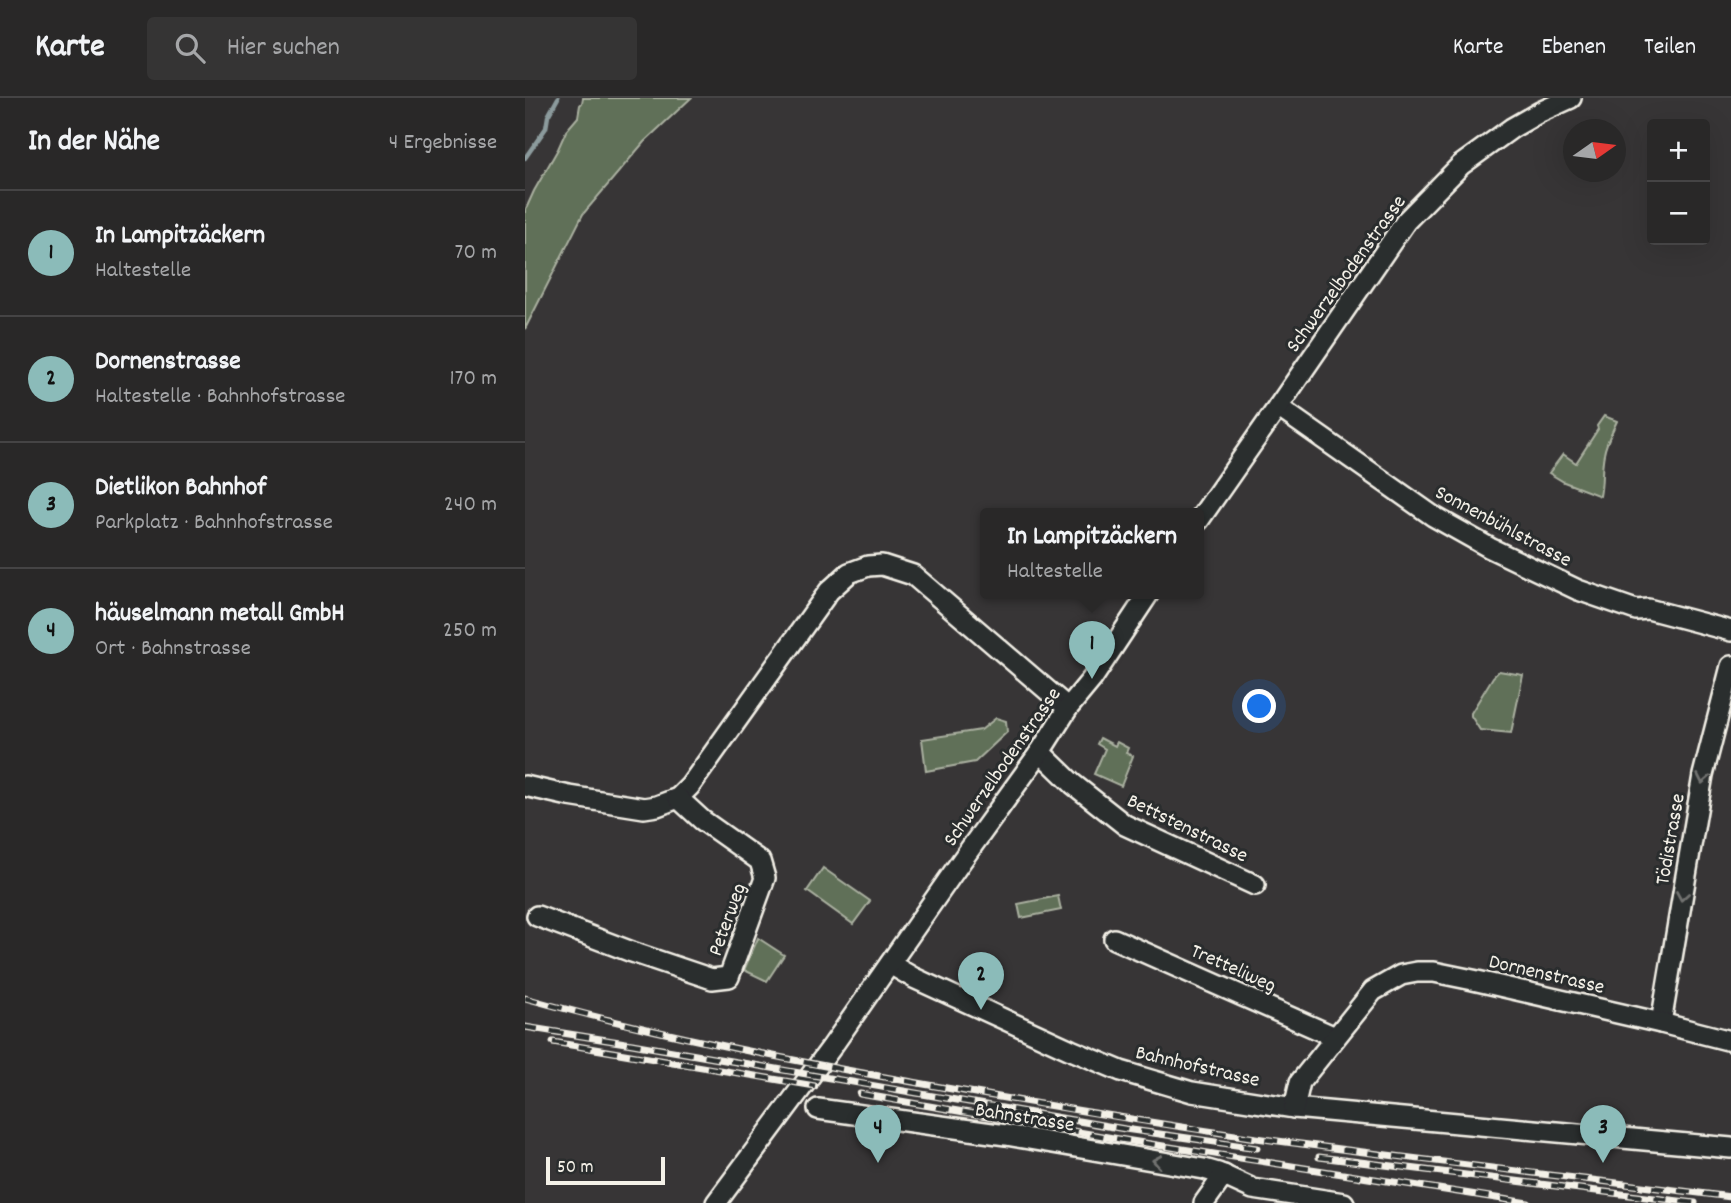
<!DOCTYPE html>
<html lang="de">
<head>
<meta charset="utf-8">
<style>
  :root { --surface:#292828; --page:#353434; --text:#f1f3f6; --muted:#a5a6a8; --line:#454445; --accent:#8bbbb9 }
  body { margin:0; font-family:Dekko,sans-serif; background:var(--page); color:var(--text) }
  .controls { position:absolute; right:21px; top:21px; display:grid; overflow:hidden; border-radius:7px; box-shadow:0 7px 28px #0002 }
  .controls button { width:63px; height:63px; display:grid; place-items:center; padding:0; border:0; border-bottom:2px solid var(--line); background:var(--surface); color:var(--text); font:35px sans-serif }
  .compass { position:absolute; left:1038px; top:21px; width:63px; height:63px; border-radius:50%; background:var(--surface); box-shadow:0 7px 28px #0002; rotate:76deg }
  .scale { position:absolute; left:21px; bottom:18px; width:119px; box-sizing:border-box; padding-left:7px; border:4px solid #f4f1e8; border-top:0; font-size:19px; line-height:24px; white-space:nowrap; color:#f4f1e8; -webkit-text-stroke:5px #2a2d2e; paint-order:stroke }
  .you { position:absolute; left:735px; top:609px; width:24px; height:24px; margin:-18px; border:5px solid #fff; border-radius:50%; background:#1a73e8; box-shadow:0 0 0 10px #1a73e833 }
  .badge { display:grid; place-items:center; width:46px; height:46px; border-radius:50%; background:var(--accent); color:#111; font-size:23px; font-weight:700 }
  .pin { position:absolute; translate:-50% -58px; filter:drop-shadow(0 2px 4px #0008) }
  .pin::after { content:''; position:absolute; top:37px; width:24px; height:21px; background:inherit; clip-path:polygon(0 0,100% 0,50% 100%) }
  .popup { position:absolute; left:455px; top:410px; width:224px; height:91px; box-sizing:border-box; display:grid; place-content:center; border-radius:7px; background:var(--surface); filter:drop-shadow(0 2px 5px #0005); font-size:23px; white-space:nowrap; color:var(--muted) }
  .popup b { font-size:26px; color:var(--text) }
  .popup::after { content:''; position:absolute; left:50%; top:100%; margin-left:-14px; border:14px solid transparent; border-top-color:var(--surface) }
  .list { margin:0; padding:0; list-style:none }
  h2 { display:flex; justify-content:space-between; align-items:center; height:91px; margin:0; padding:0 28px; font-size:30px }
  h2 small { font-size:23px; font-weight:400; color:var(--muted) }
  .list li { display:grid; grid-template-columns:46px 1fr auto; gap:21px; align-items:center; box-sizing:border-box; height:126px; padding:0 28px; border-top:2px solid var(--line) }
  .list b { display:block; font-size:26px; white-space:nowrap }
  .list p { margin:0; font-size:23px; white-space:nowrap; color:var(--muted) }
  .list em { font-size:23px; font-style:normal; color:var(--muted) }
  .icon { flex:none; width:38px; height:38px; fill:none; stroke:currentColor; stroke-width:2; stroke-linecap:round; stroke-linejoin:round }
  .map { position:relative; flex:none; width:1206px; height:1105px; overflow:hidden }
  header { display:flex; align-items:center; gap:42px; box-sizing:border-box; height:98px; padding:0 35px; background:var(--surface); border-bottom:2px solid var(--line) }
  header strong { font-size:33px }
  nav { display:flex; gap:38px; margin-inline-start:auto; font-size:24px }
  .search { width:490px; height:63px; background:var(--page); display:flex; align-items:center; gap:18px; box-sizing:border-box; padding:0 24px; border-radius:7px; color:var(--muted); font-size:26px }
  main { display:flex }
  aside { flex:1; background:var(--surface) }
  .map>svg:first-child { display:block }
</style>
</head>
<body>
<header>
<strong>Karte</strong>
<div class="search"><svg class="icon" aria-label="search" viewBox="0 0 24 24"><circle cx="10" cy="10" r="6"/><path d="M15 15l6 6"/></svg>Hier suchen</div>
<nav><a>Karte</a><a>Ebenen</a><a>Teilen</a></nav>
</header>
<main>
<aside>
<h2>In der Nähe<small>4 Ergebnisse</small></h2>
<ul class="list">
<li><span class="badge">1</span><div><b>In Lampitzäckern</b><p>Haltestelle</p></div><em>70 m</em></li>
<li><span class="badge">2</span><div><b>Dornenstrasse</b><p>Haltestelle · Bahnhofstrasse</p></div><em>170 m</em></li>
<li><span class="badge">3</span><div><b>Dietlikon Bahnhof</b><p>Parkplatz · Bahnhofstrasse</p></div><em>240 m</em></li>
<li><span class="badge">4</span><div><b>häuselmann metall GmbH</b><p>Ort · Bahnstrasse</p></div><em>250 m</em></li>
</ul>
</aside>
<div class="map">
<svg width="1206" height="1105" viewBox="0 0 1206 1105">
  <rect width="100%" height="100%" fill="#373536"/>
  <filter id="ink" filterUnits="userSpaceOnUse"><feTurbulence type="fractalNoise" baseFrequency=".0143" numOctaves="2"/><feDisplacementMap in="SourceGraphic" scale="14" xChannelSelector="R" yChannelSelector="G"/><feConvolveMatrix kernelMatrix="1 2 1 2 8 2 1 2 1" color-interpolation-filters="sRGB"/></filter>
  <g filter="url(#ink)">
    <g fill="#607058" stroke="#aab0a0" stroke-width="2">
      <polygon points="58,0 166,0 119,44 58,116 0,231 0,113 9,93 33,51 41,33 53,19 55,7 57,5"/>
      <path d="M1079,318l13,5c-5,11 -11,21 -13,33 -3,14 -1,28 -4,42l-36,-14 -15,-9 14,-19 13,9 22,-34 -1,-3z"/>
      <polygon points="974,573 998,577 986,635 955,632 946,618 946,615 968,579"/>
      <polygon points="471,620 481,623 482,634 450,664 401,673 397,641 456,632"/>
      <polygon points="575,640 590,648 592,644 603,650 601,655 608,658 596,688 569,676 580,651 572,646"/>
      <polygon points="298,770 345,803 328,826 282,793"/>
      <polygon points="533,798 536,812 496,820 493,806"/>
      <polygon points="233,840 259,857 242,883 219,872"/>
    </g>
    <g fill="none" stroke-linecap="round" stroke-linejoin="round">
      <polyline stroke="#8c9b9d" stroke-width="4.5" points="0,60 21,30 23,18 33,0"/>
      <g stroke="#f4f1e8" stroke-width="24">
        <g id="minor">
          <polyline points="753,309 908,418 965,450 1053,492 1111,512 1123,511 1206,533"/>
          <polyline points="674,422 753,309 881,123 936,67 987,30 1015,14 1046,0"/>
          <polyline points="515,654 548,686 600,727 730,787"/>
          <polyline points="0,688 44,698 119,710 132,708 153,700 165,688 304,493 324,475 343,468 357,467 388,477 543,610"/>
          <polyline points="12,818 107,854 187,881 204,879 240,780 235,763 177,722 153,700"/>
          <polyline points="589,841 810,939"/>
          <polyline points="365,866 389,880 546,952 596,973 667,994 769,1010 1206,1050"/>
          <polyline points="1136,925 1178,677 1206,568"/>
          <polyline points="769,1010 775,984 848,893 876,877 892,874 909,874 948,882 1136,925 1206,943"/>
          <polyline points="293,1011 481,1037 679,1071 693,1075 728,1091 819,1105"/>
          <polyline points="191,1105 306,950 437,762 515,654 543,610 567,581 624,495"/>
          <polyline points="679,1105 699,1077"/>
        </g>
      </g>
      <use href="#minor" stroke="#2a2d2e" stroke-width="19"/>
      <g stroke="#f4f1e8" stroke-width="7">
        <g id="rail">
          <path d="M0,900c140,39 284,66 427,91 99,17 198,34 297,48 160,22 321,40 482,60"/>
          <polyline points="0,929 107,946 600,1031 732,1050"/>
          <polyline points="28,944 290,988"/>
          <polyline points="335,996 600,1042 1003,1105"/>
          <polyline points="794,1059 1170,1105"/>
        </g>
      </g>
      <use href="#rail" stroke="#2a2d2e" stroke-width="4.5" stroke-dasharray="13" stroke-linecap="butt"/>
    </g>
    <defs><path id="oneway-chevron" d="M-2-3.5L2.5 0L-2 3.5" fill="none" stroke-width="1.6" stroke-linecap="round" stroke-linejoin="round" transform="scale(1.75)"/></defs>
    <g stroke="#71726f">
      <use href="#oneway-chevron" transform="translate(1178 681) rotate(101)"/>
      <use href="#oneway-chevron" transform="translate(1157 798) rotate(99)"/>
      <use href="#oneway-chevron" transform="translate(632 1063) rotate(-170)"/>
    </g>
  </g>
  <g text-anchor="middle" stroke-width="6" stroke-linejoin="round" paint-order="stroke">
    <g font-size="21" fill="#f4f1e8" stroke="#2a2d2e">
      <text transform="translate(820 175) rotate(-54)" y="7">Schwerzelbodenstrasse</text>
      <text transform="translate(979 427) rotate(28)" y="7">Sonnenbühlstrasse</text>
      <text transform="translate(476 668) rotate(-55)" y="7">Schwerzelbodenstrasse</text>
      <text transform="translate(663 729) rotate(26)" y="7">Bettstenstrasse</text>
      <text transform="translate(1144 741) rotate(-80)" y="7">Tödistrasse</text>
      <text transform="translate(201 821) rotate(-70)" y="7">Peterweg</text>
      <text transform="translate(709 869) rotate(24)" y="7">Tretteliweg</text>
      <text transform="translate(1022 875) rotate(13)" y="7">Dornenstrasse</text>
      <text transform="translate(673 967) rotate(13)" y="7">Bahnhofstrasse</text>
      <text transform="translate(500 1018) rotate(9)" y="7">Bahnstrasse</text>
    </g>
  </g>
</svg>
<div class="controls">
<button>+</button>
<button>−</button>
</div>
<svg class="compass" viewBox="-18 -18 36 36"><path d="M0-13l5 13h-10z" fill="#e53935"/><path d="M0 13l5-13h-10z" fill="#a5a6a8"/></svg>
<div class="scale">50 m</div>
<div class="you"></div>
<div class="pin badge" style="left:567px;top:581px">1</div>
<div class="popup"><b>In Lampitzäckern</b>Haltestelle</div>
<div class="pin badge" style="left:456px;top:912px">2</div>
<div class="pin badge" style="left:1078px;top:1065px">3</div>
<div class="pin badge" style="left:353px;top:1065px">4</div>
</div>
</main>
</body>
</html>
